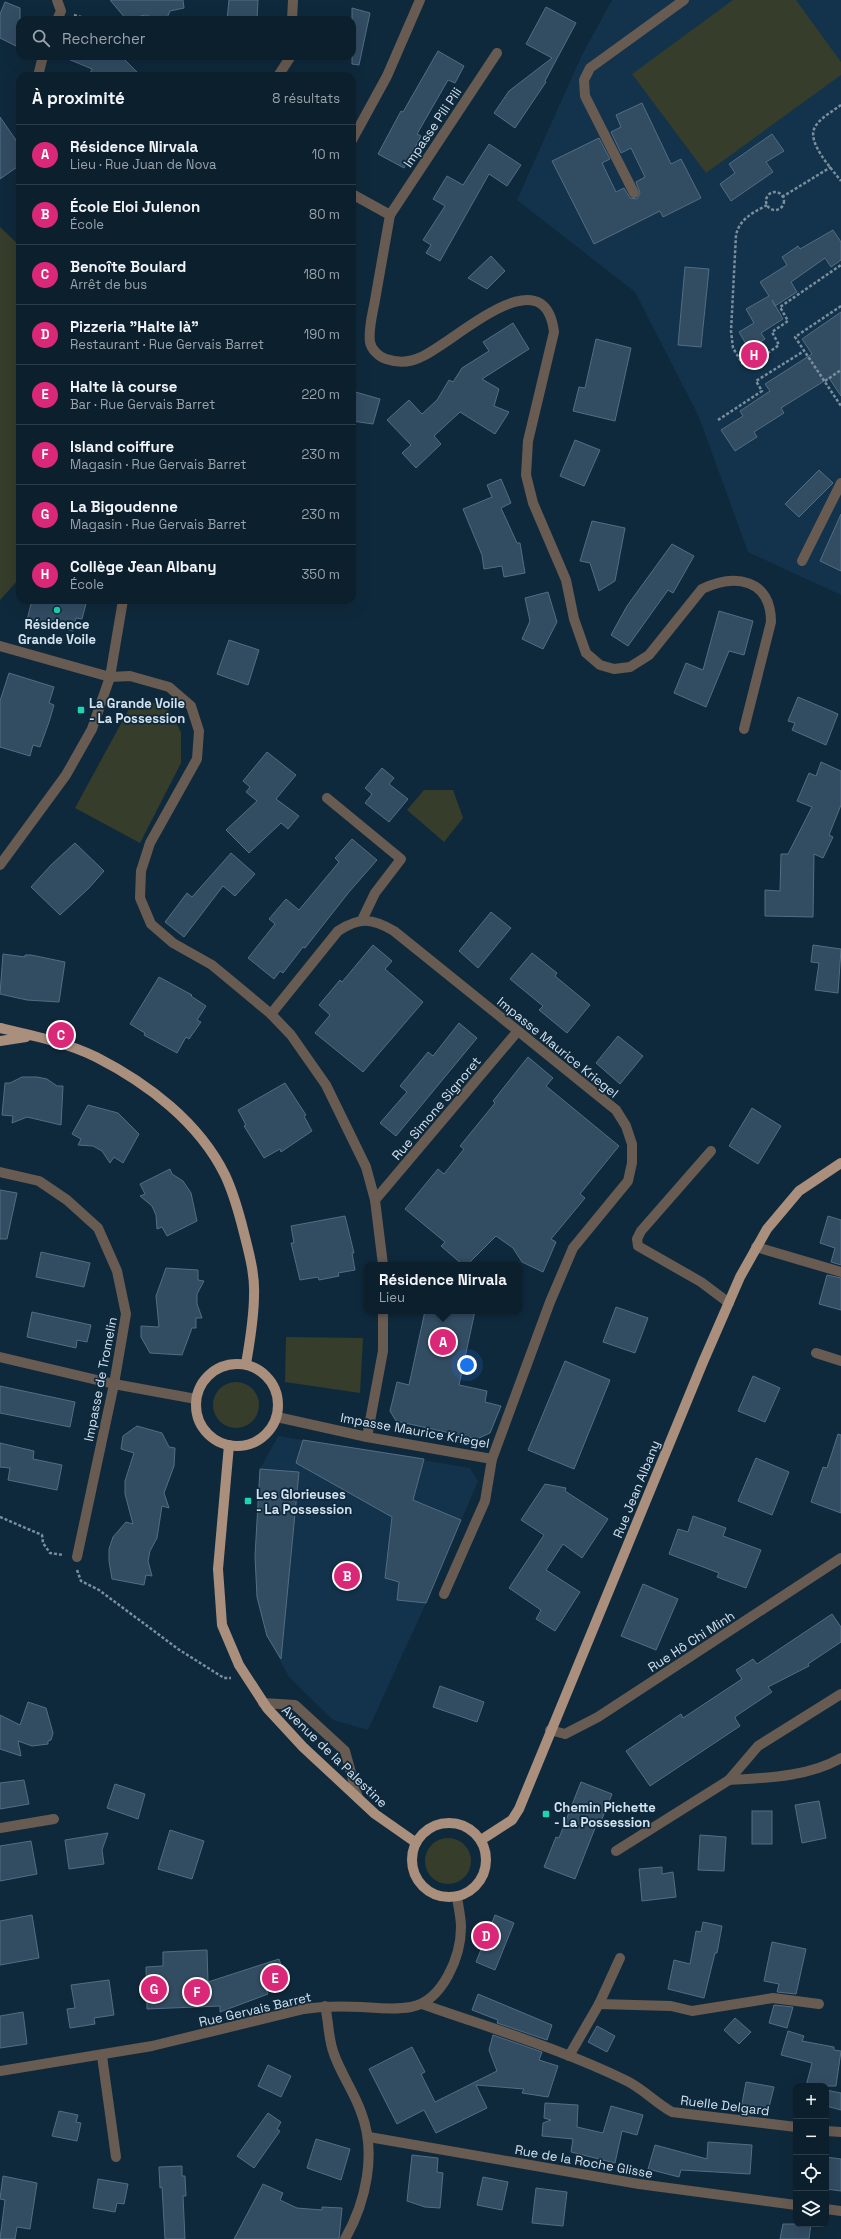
<!DOCTYPE html>
<html lang="fr">
<head>
<meta charset="utf-8">
<style>
  :root { --surface:#0b1f2d; --page:#192c39; --text:#f1f3f6; --muted:#9aa2aa; --line:#2b3d49; --accent:#db2777 }
  body { margin:0; font-family:"Space Grotesk",sans-serif; background:var(--page); color:var(--text) }
  .controls { position:absolute; right:12px; bottom:12px; display:grid; overflow:hidden; border-radius:8px; box-shadow:0 4px 16px #0002 }
  .controls button { width:36px; height:36px; display:grid; place-items:center; padding:0; border:0; border-bottom:1px solid var(--line); background:var(--surface); color:var(--text); font:20px sans-serif }
  .you { position:absolute; left:467px; top:1365px; width:14px; height:14px; margin:-10px; border:3px solid #fff; border-radius:50%; background:#1a73e8; box-shadow:0 0 0 6px #1a73e833 }
  .badge { display:grid; place-items:center; width:26px; height:26px; border-radius:50%; background:var(--accent); color:#fff; font-size:13px; font-weight:700 }
  .pin { position:absolute; translate:-50% -50%; border:2px solid #fff; box-shadow:0 1px 4px #0006 }
  .popup { position:absolute; left:364px; top:1262px; width:158px; height:52px; box-sizing:border-box; display:grid; place-content:center; border-radius:8px; background:var(--surface); filter:drop-shadow(0 1px 3px #0005); font-size:13px; white-space:nowrap; color:var(--muted) }
  .popup b { font-size:15px; color:var(--text) }
  .popup::after { content:''; position:absolute; left:50%; top:100%; margin-left:-8px; border:8px solid transparent; border-top-color:var(--surface) }
  .list { margin:0; padding:0; list-style:none }
  h2 { display:flex; justify-content:space-between; align-items:center; height:52px; margin:0; padding:0 16px; font-size:17px }
  h2 small { font-size:13px; font-weight:400; color:var(--muted) }
  .list li { display:grid; grid-template-columns:26px 1fr auto; gap:12px; align-items:center; box-sizing:border-box; height:60px; padding:0 16px; border-top:1px solid var(--line) }
  .list b { display:block; font-size:15px; white-space:nowrap }
  .list p { margin:0; font-size:13px; white-space:nowrap; color:var(--muted) }
  .list em { font-size:13px; font-style:normal; color:var(--muted) }
  .icon { flex:none; width:22px; height:22px; fill:none; stroke:currentColor; stroke-width:2; stroke-linecap:round; stroke-linejoin:round }
  .map { position:relative; flex:none; width:841px; height:2239px; overflow:hidden }
  .search { position:absolute; background:var(--surface); box-shadow:0 4px 16px #0002; left:16px; top:16px; width:340px; height:44px; display:flex; align-items:center; gap:10px; box-sizing:border-box; padding:0 14px; border-radius:12px; color:var(--muted); font-size:15px }
  .panel { position:absolute; background:var(--surface); box-shadow:0 4px 16px #0002; left:16px; top:72px; width:340px; height:532px; border-radius:12px }
  .map>svg:first-child { display:block }
</style>
</head>
<body>
<div class="map">
<svg width="841" height="2239" viewBox="0 0 841 2239">
  <rect width="100%" height="100%" fill="#0f293c"/>
  <g fill="#12334b">
    <polygon points="612,0 841,0 841,595 748,552 699,417 635,292 517,200 581,57"/>
    <polygon points="278,1436 470,1468 478,1481 426,1603 368,1730 333,1720 289,1677 267,1636 257,1597 255,1556 260,1469"/>
  </g>
  <g fill="#363d2a">
    <polygon points="733,0 796,0 841,62 841,75 706,173 632,74"/>
    <polygon points="0,227 20,246 20,578 0,600"/>
    <polygon points="138,700 151,701 170,712 181,732 181,763 140,843 75,808 130,707"/>
    <polygon points="424,790 453,790 463,818 444,842 407,810"/>
    <polygon points="286,1337 363,1338 360,1393 285,1382"/>
    <circle cx="236" cy="1405" r="23"/>
    <circle cx="448" cy="1861" r="23"/>
  </g>
  <g fill="#324c62" stroke="#526d84">
    <polygon points="110,0 183,0 184,8 170,11 166,20 159,20 146,15 126,19"/>
    <polygon points="229,0 258,0 257,20 227,20"/>
    <polygon points="5,2 20,8 20,48 0,38 0,14"/>
    <polygon points="546,7 576,23 545,81 546,82 515,128 494,113 509,91 552,58 526,44"/>
    <polygon points="352,8 370,13 359,65 352,64"/>
    <polygon points="438,51 464,66 455,83 448,80 417,134 421,136 404,168 378,154 401,111 403,112"/>
    <polygon points="61,56 117,56 124,59 141,76 89,76 92,69"/>
    <polygon points="642,103 671,164 681,159 701,198 663,217 660,211 594,244 552,161 599,138 610,159 602,163 616,192 624,188 630,198 637,199 640,193 636,182 645,177 631,148 621,153 611,132 621,127 616,115"/>
    <polygon points="0,117 20,146 20,165 0,179"/>
    <polygon points="772,134 784,151 766,162 773,172 731,201 720,184 735,173 729,164"/>
    <polygon points="489,144 521,165 507,186 489,174 440,261 426,253 431,245 423,240 445,206 433,199 447,176 463,185"/>
    <polygon points="833,230 841,242 841,260 831,267 825,258 791,282 797,292 775,306 772,300 783,319 761,333 765,339 749,349 739,332 754,323 746,309 769,296 760,282 787,265 782,257 798,246 800,249"/>
    <polygon points="491,256 505,271 487,289 468,278"/>
    <polygon points="685,267 709,269 701,347 678,345"/>
    <polygon points="841,312 841,396 829,378 781,408 784,413 754,432 757,437 735,451 721,430 743,416 740,411 770,391 765,384 812,354 802,339"/>
    <polygon points="513,323 529,349 482,379 499,389 494,406 509,412 495,434 460,412 434,436 441,444 416,468 402,453 411,445 387,420 409,400 422,414 437,400 449,380 453,382 462,368 489,351 483,342"/>
    <polygon points="596,339 631,348 615,421 573,411 579,387 585,388"/>
    <polygon points="352,391 380,399 373,424 352,421"/>
    <polygon points="575,440 600,450 584,486 560,476"/>
    <polygon points="819,470 833,483 799,517 785,504"/>
    <polygon points="501,479 511,503 501,508 517,543 520,543 525,573 504,577 502,566 484,569 482,555 463,509 492,497 487,485"/>
    <polygon points="841,514 841,571 820,561"/>
    <polygon points="592,521 625,528 615,581 599,591 590,563 580,561"/>
    <polygon points="672,544 694,556 673,593 668,590 628,646 611,635 627,606"/>
    <polygon points="548,592 557,622 543,649 522,639 530,621 525,598"/>
    <polygon points="32,600 87,600 82,619 76,618 73,631 27,620"/>
    <polygon points="719,611 753,621 744,655 729,651 706,707 674,693 686,663 703,670"/>
    <polygon points="229,640 259,650 248,685 217,674"/>
    <polygon points="9,673 54,687 49,703 54,705 49,722 40,747 33,745 30,756 0,747 0,701"/>
    <polygon points="798,697 838,714 826,745 792,730 795,723 788,721"/>
    <polygon points="267,752 296,775 276,799 299,816 288,829 281,823 249,853 226,830 257,801 246,792 250,787 243,781"/>
    <polygon points="821,762 841,771 841,805 829,835 833,837 823,858 814,854 813,917 765,916 765,890 780,891 781,854 788,854 812,807 797,801 809,773 816,776"/>
    <polygon points="382,768 394,778 389,784 408,799 389,822 365,803 372,794 365,788"/>
    <polygon points="352,839 377,860 349,892 305,948 303,947 283,973 280,971 274,979 248,958 275,924 269,919 286,899 299,910 339,862 335,858"/>
    <polygon points="75,843 104,871 89,888 60,915 31,887 51,865"/>
    <polygon points="231,853 255,874 235,896 223,886 184,937 165,922 187,893 192,897"/>
    <polygon points="491,912 511,928 478,968 459,951"/>
    <polygon points="373,945 392,961 385,969 423,1002 363,1072 315,1033 330,1015 319,1005 340,980 342,982"/>
    <polygon points="813,945 841,949 838,993 815,990 819,963 811,962"/>
    <polygon points="532,953 557,973 555,976 590,1005 567,1033 539,1010 543,1006 510,979"/>
    <polygon points="3,954 25,957 25,955 31,955 65,962 59,1002 27,1000 0,994"/>
    <polygon points="159,977 192,995 191,996 206,1006 197,1020 201,1022 189,1039 186,1037 177,1053 144,1035 145,1033 130,1024"/>
    <polygon points="459,1023 477,1038 396,1136 380,1123 407,1092 400,1086 428,1052 433,1056"/>
    <polygon points="618,1036 643,1056 620,1084 596,1063"/>
    <polygon points="528,1057 553,1078 546,1086 619,1146 580,1194 585,1198 551,1239 556,1242 543,1272 522,1262 513,1248 496,1236 467,1265 463,1265 441,1246 445,1242 405,1209 438,1169 444,1174 464,1149 460,1146 495,1103 493,1101"/>
    <polygon points="22,1077 37,1077 47,1079 57,1086 63,1086 61,1125 27,1117 12,1123 13,1116 2,1115 5,1083 10,1083"/>
    <polygon points="285,1083 306,1115 304,1116 312,1131 281,1152 280,1149 264,1158 244,1126 246,1125 238,1110"/>
    <polygon points="88,1105 118,1113 139,1134 123,1163 114,1157 110,1163 102,1151 93,1146 78,1145 81,1139 72,1134"/>
    <polygon points="752,1108 781,1126 758,1164 729,1146"/>
    <polygon points="170,1169 172,1174 183,1181 191,1193 197,1221 167,1236 162,1227 157,1229 156,1215 152,1206 140,1196 145,1194 140,1184"/>
    <polygon points="0,1190 17,1193 7,1239 0,1239"/>
    <polygon points="345,1216 354,1253 352,1253 355,1270 338,1273 339,1276 319,1280 318,1277 300,1280 291,1243 294,1243 291,1226"/>
    <polygon points="828,1216 841,1220 841,1265 831,1262 835,1248 820,1243"/>
    <polygon points="41,1252 90,1263 84,1287 36,1277"/>
    <polygon points="166,1268 198,1270 198,1280 204,1281 197,1294 197,1304 202,1318 196,1318 196,1328 192,1328 182,1355 150,1353 141,1337 141,1326 159,1327 156,1296"/>
    <polygon points="827,1275 841,1278 841,1310 819,1304"/>
    <polygon points="616,1307 648,1318 635,1353 603,1342"/>
    <polygon points="425,1311 475,1311 459,1385 487,1391 485,1402 501,1406 490,1433 477,1439 396,1421 390,1411 397,1382 409,1385"/>
    <polygon points="32,1312 91,1325 87,1342 77,1340 76,1348 27,1337"/>
    <polygon points="565,1361 610,1380 574,1469 528,1450"/>
    <polygon points="753,1376 780,1388 765,1422 738,1411"/>
    <polygon points="0,1386 75,1402 70,1427 0,1413"/>
    <polygon points="137,1426 162,1433 169,1447 175,1448 174,1466 164,1493 169,1508 162,1506 157,1538 150,1551 148,1561 152,1576 146,1575 144,1585 112,1579 109,1561 109,1549 113,1537 126,1522 133,1524 125,1494 125,1481 134,1453 121,1449 123,1436"/>
    <polygon points="838,1434 841,1435 841,1513 811,1502 823,1467 827,1468"/>
    <polygon points="303,1440 424,1459 413,1500 461,1520 426,1603 397,1600 399,1582 385,1578 392,1517 296,1463"/>
    <polygon points="0,1443 34,1451 33,1459 62,1465 57,1490 8,1480 10,1468 0,1467"/>
    <polygon points="756,1458 789,1472 772,1515 738,1501"/>
    <polygon points="260,1469 299,1472 281,1659 267,1636 257,1597 255,1556"/>
    <polygon points="545,1484 566,1488 565,1491 608,1519 582,1558 563,1544 546,1570 580,1592 555,1631 536,1619 541,1610 509,1588 544,1535 521,1520"/>
    <polygon points="693,1516 726,1528 723,1536 761,1550 746,1588 717,1577 719,1573 669,1554 678,1529 688,1532"/>
    <polygon points="643,1584 678,1599 656,1650 621,1636"/>
    <polygon points="832,1614 841,1627 841,1642 808,1664 809,1666 768,1687 772,1692 736,1716 735,1718 740,1726 650,1786 626,1751 681,1714 683,1718 742,1679 736,1670 753,1659 757,1664"/>
    <polygon points="440,1686 484,1702 477,1722 433,1707"/>
    <polygon points="28,1702 46,1708 53,1733 51,1740 48,1741 48,1744 32,1746 18,1741 21,1756 0,1749 0,1715 20,1725"/>
    <polygon points="24,1780 29,1804 0,1809 0,1783"/>
    <polygon points="581,1782 612,1794 600,1824 597,1823 575,1879 544,1867 556,1837 559,1838"/>
    <polygon points="115,1784 145,1794 138,1819 107,1808"/>
    <polygon points="819,1801 826,1838 802,1843 795,1805"/>
    <rect x="752" y="1811" width="20" height="33"/>
    <polygon points="170,1830 204,1841 192,1879 158,1869"/>
    <polygon points="108,1833 102,1850 104,1864 69,1869 65,1840"/>
    <polygon points="700,1835 726,1837 724,1871 698,1870"/>
    <polygon points="31,1841 37,1874 0,1881 0,1846"/>
    <polygon points="662,1867 662,1874 673,1872 676,1897 642,1901 639,1869"/>
    <polygon points="32,1915 39,1958 0,1965 0,1921"/>
    <polygon points="495,1915 514,1923 495,1970 476,1962"/>
    <polygon points="703,1922 722,1926 717,1953 715,1953 704,1998 668,1989 674,1960 690,1964 696,1931 701,1932"/>
    <polygon points="772,1942 806,1949 796,1994 777,1992 779,1984 764,1981"/>
    <polygon points="207,1950 208,1982 279,1959 286,1979 265,1987 268,1994 220,2012 220,2006 147,2009 146,1967 163,1966 163,1952"/>
    <polygon points="109,1980 114,2015 94,2018 95,2024 70,2028 67,2009 75,2008 71,1985"/>
    <polygon points="478,1994 552,2025 547,2040 497,2023 498,2020 472,2010"/>
    <polygon points="774,2005 793,2007 787,2028 769,2023"/>
    <polygon points="23,2012 27,2044 0,2048 0,2016"/>
    <polygon points="735,2018 751,2032 739,2044 724,2030"/>
    <polygon points="597,2026 615,2036 607,2052 588,2042"/>
    <polygon points="788,2031 804,2036 802,2041 834,2047 834,2050 841,2051 836,2086 806,2086 812,2063 781,2055"/>
    <polygon points="493,2035 542,2052 539,2060 558,2066 548,2097 522,2093 524,2089 476,2085 487,2108 436,2133 424,2110 397,2124 369,2069 412,2047 425,2072 421,2074 435,2102 497,2071 489,2050"/>
    <polygon points="268,2065 291,2076 281,2097 258,2086"/>
    <polygon points="746,2082 774,2087 767,2115 741,2109"/>
    <polygon points="826,2090 841,2093 841,2110 826,2106"/>
    <polygon points="545,2103 578,2105 577,2127 603,2133 611,2106 643,2115 637,2135 622,2131 615,2163 571,2152 573,2139 542,2136 543,2123 551,2120 544,2118"/>
    <polygon points="59,2111 78,2115 76,2122 81,2123 77,2141 52,2136"/>
    <polygon points="268,2113 281,2122 277,2129 280,2131 254,2168 237,2156"/>
    <polygon points="316,2139 350,2149 341,2180 307,2168"/>
    <polygon points="708,2142 752,2145 750,2174 681,2170 679,2177 648,2169 655,2145 707,2159"/>
    <polygon points="412,2155 438,2158 437,2172 443,2173 440,2208 425,2207 407,2201"/>
    <polygon points="826,2157 841,2159 841,2191 826,2189"/>
    <polygon points="182,2166 182,2176 185,2176 186,2196 183,2196 185,2239 165,2239 162,2187 160,2188 159,2167"/>
    <polygon points="3,2176 37,2183 30,2229 17,2227 15,2239 0,2239 5,2200 0,2199"/>
    <polygon points="483,2177 508,2182 502,2210 477,2205"/>
    <polygon points="98,2179 128,2184 124,2204 117,2203 115,2212 93,2208"/>
    <polygon points="263,2184 283,2193 280,2200 297,2208 322,2210 322,2207 342,2208 339,2239 234,2239"/>
    <polygon points="536,2188 567,2192 563,2226 532,2223"/>
    <polygon points="783,2224 811,2224 809,2239 780,2239"/>
  </g>
  <g fill="none" stroke-linecap="round" stroke-linejoin="round">
    <g stroke="#7a8e9d" stroke-width="2.5" stroke-dasharray="3 2" stroke-linecap="butt">
      <polyline points="74,15 91,20"/>
      <path d="M841,105c-8,6 -21,13 -26,22 -9,15 17,42 26,54"/>
      <circle cx="775" cy="201" r="9"/>
      <polyline points="782,197 831,167"/>
      <path d="M767,205c-14,8 -27,13 -31,30l-5,96 2,17 9,15 9,2 28,-20 -7,-13 16,-11 -8,-14 61,-42"/>
      <polyline points="841,306 795,337 841,406"/>
      <polyline points="825,381 841,370"/>
      <polyline points="718,420 762,391 756,381 804,351"/>
      <polyline points="0,1517 42,1535 43,1543 50,1553 63,1555"/>
      <polyline points="77,1570 81,1581 99,1590 178,1649 224,1678 231,1678"/>
    </g>
    <g stroke="#685b52" stroke-width="10">
      <polyline points="57,0 61,11 57,20"/>
      <polyline points="292,20 293,0"/>
      <polyline points="38,76 43,56"/>
      <polyline points="278,76 291,56"/>
      <polyline points="352,140 387,76 420,0"/>
      <polyline points="634,193 585,96 584,80 590,68 684,0"/>
      <path d="M352,194l38,21c-5,28 -10,57 -15,85 -2,12 -7,29 -5,42 1,7 9,15 16,17 12,4 23,4 35,-2 33,-14 123,-104 133,-25l-26,109 -2,34 7,28 33,77 8,39 12,34 14,12 14,4 16,-2 19,-12 53,-66c33,-16 69,-10 69,33l-27,107"/>
      <polyline points="390,215 497,53"/>
      <polyline points="802,561 841,483"/>
      <polyline points="0,646 110,677 130,676 169,687 191,706 199,731 197,759 150,843 141,871 140,898 151,924 173,943 212,965 271,1014 291,1035 326,1085 366,1167 375,1200 383,1265"/>
      <polyline points="327,798 401,859 375,893 362,920"/>
      <polyline points="0,865 66,775 92,729 110,677 123,600"/>
      <path d="M271,1014l67,-83c22,-14 34,-13 56,0l222,179 10,16 6,18v19l-4,18 -55,67 -23,54 -58,157 -7,42 -41,93"/>
      <polyline points="711,1151 641,1231 637,1239 638,1246 701,1282 729,1303"/>
      <polyline points="0,1172 39,1181 67,1200 98,1228 117,1271 126,1314 114,1384 77,1557"/>
      <polyline points="375,1200 517,1032"/>
      <polyline points="756,1247 841,1272"/>
      <polyline points="816,1353 841,1361"/>
      <polyline points="0,1357 114,1384 196,1399"/>
      <polyline points="277,1417 367,1437 492,1459"/>
      <polyline points="367,1437 383,1351 383,1311"/>
      <polyline points="263,1703 295,1705 345,1751 358,1798"/>
      <polyline points="550,1730 565,1734 598,1717 841,1558"/>
      <path d="M729,1780c37,-2 79,-3 112,-22"/>
      <polyline points="0,1828 54,1819"/>
      <polyline points="616,1851 729,1780 758,1746 841,1694"/>
      <path d="M422,2004c68,24 140,45 205,77 16,8 29,22 45,31l124,15"/>
      <polyline points="599,2004 671,2006 692,2011 773,1998 819,2004"/>
      <path d="M325,2006c4,16 3,33 9,48 7,20 20,38 27,58 16,41 5,90 -16,127"/>
      <polyline points="102,2056 116,2157"/>
      <polyline points="569,2056 599,2004 620,1958"/>
      <path d="M0,2071l152,-25 152,-37c19,-3 38,-3 58,-2 16,1 33,3 49,0 32,-6 50,-51 50,-80 0,-10 -3,-21 -4,-31"/>
      <polyline points="826,2131 841,2132"/>
      <polyline points="369,2137 639,2184 796,2205"/>
      <polyline points="826,2209 841,2211"/>
    </g>
    <g stroke="#aa8f7d" stroke-width="10">
      <path d="M0,1028c31,7 68,15 96,29 51,26 103,65 129,118 9,19 14,38 19,58 5,20 11,41 10,62 0,23 -4,46 -8,69"/>
      <polyline points="0,1041 26,1037"/>
      <circle cx="237" cy="1405" r="41"/>
      <polyline points="229,1445 218,1569 222,1625 239,1665 267,1708 303,1747 375,1814 415,1842"/>
      <circle cx="449" cy="1860" r="37"/>
      <polyline points="481,1840 512,1820 519,1809 703,1362 740,1277 767,1229 799,1191 841,1163"/>
    </g>
  </g>
  <g fill="#1ed5b1" stroke="#0f293c" stroke-width="1.5">
    <circle cx="57" cy="610" r="4"/>
    <rect x="77" y="706" width="8" height="8" rx="2"/>
    <rect x="244" y="1497" width="8" height="8" rx="2"/>
    <rect x="542" y="1810" width="8" height="8" rx="2"/>
  </g>
  <g text-anchor="middle" stroke-width="3.5" stroke-linejoin="round" paint-order="stroke">
    <g font-size="13" fill="#d3e2ef" stroke="#0f293c">
      <text transform="translate(432 127) rotate(-56)" y="5">Impasse Pili Pili</text>
      <text transform="translate(558 1047) rotate(39)" y="5">Impasse Maurice Kriegel</text>
      <text transform="translate(436 1108) rotate(-50)" y="5">Rue Simone Signoret</text>
      <text transform="translate(100 1379) rotate(-79)" y="5">Impasse de Tromelin</text>
      <text transform="translate(415 1430) rotate(10)" y="5">Impasse Maurice Kriegel</text>
      <text transform="translate(636 1489) rotate(-68)" y="5">Rue Jean Albany</text>
      <text transform="translate(691 1641) rotate(-33)" y="5">Rue Hô Chi Minh</text>
      <text transform="translate(335 1756) rotate(44)" y="5">Avenue de la Palestine</text>
      <text transform="translate(255 2009) rotate(-13)" y="5">Rue Gervais Barret</text>
      <text transform="translate(725 2105) rotate(7)" y="5">Ruelle Delgard</text>
      <text transform="translate(584 2161) rotate(10)" y="5">Rue de la Roche Glisse</text>
    </g>
    <g font-size="13" font-weight="bold" fill="#d3e2ef" stroke="#0f293c" text-anchor="start">
      <text x="57" y="629" text-anchor="middle">Résidence<tspan x="57" dy="15">Grande Voile</tspan></text>
      <text x="89" y="708">La Grande Voile<tspan x="89" dy="15">- La Possession</tspan></text>
      <text x="256" y="1499">Les Glorieuses<tspan x="256" dy="15">- La Possession</tspan></text>
      <text x="554" y="1812">Chemin Pichette<tspan x="554" dy="15">- La Possession</tspan></text>
    </g>
  </g>
</svg>
<div class="controls">
<button>+</button>
<button>−</button>
<button><svg class="icon" aria-label="locate" viewBox="0 0 24 24"><circle cx="12" cy="12" r="6"/><path d="M12 2v4M12 18v4M2 12h4M18 12h4"/></svg></button>
<button><svg class="icon" aria-label="layers" viewBox="0 0 24 24"><path d="M12 4l9 5-9 5-9-5zM3 14l9 5 9-5"/></svg></button>
</div>
<div class="you"></div>
<div class="pin badge" style="left:443px;top:1342px">A</div>
<div class="popup"><b>Résidence Nirvala</b>Lieu</div>
<div class="pin badge" style="left:347px;top:1576px">B</div>
<div class="pin badge" style="left:61px;top:1035px">C</div>
<div class="pin badge" style="left:486px;top:1936px">D</div>
<div class="pin badge" style="left:275px;top:1978px">E</div>
<div class="pin badge" style="left:197px;top:1992px">F</div>
<div class="pin badge" style="left:154px;top:1989px">G</div>
<div class="pin badge" style="left:754px;top:355px">H</div>
<div class="search"><svg class="icon" aria-label="search" viewBox="0 0 24 24"><circle cx="10" cy="10" r="6"/><path d="M15 15l6 6"/></svg>Rechercher</div>
<section class="panel">
<h2>À proximité<small>8 résultats</small></h2>
<ul class="list">
<li><span class="badge">A</span><div><b>Résidence Nirvala</b><p>Lieu · Rue Juan de Nova</p></div><em>10 m</em></li>
<li><span class="badge">B</span><div><b>École Eloi Julenon</b><p>École</p></div><em>80 m</em></li>
<li><span class="badge">C</span><div><b>Benoîte Boulard</b><p>Arrêt de bus</p></div><em>180 m</em></li>
<li><span class="badge">D</span><div><b>Pizzeria &quot;Halte là&quot;</b><p>Restaurant · Rue Gervais Barret</p></div><em>190 m</em></li>
<li><span class="badge">E</span><div><b>Halte là course</b><p>Bar · Rue Gervais Barret</p></div><em>220 m</em></li>
<li><span class="badge">F</span><div><b>Island coiffure</b><p>Magasin · Rue Gervais Barret</p></div><em>230 m</em></li>
<li><span class="badge">G</span><div><b>La Bigoudenne</b><p>Magasin · Rue Gervais Barret</p></div><em>230 m</em></li>
<li><span class="badge">H</span><div><b>Collège Jean Albany</b><p>École</p></div><em>350 m</em></li>
</ul>
</section>
</div>
</body>
</html>
